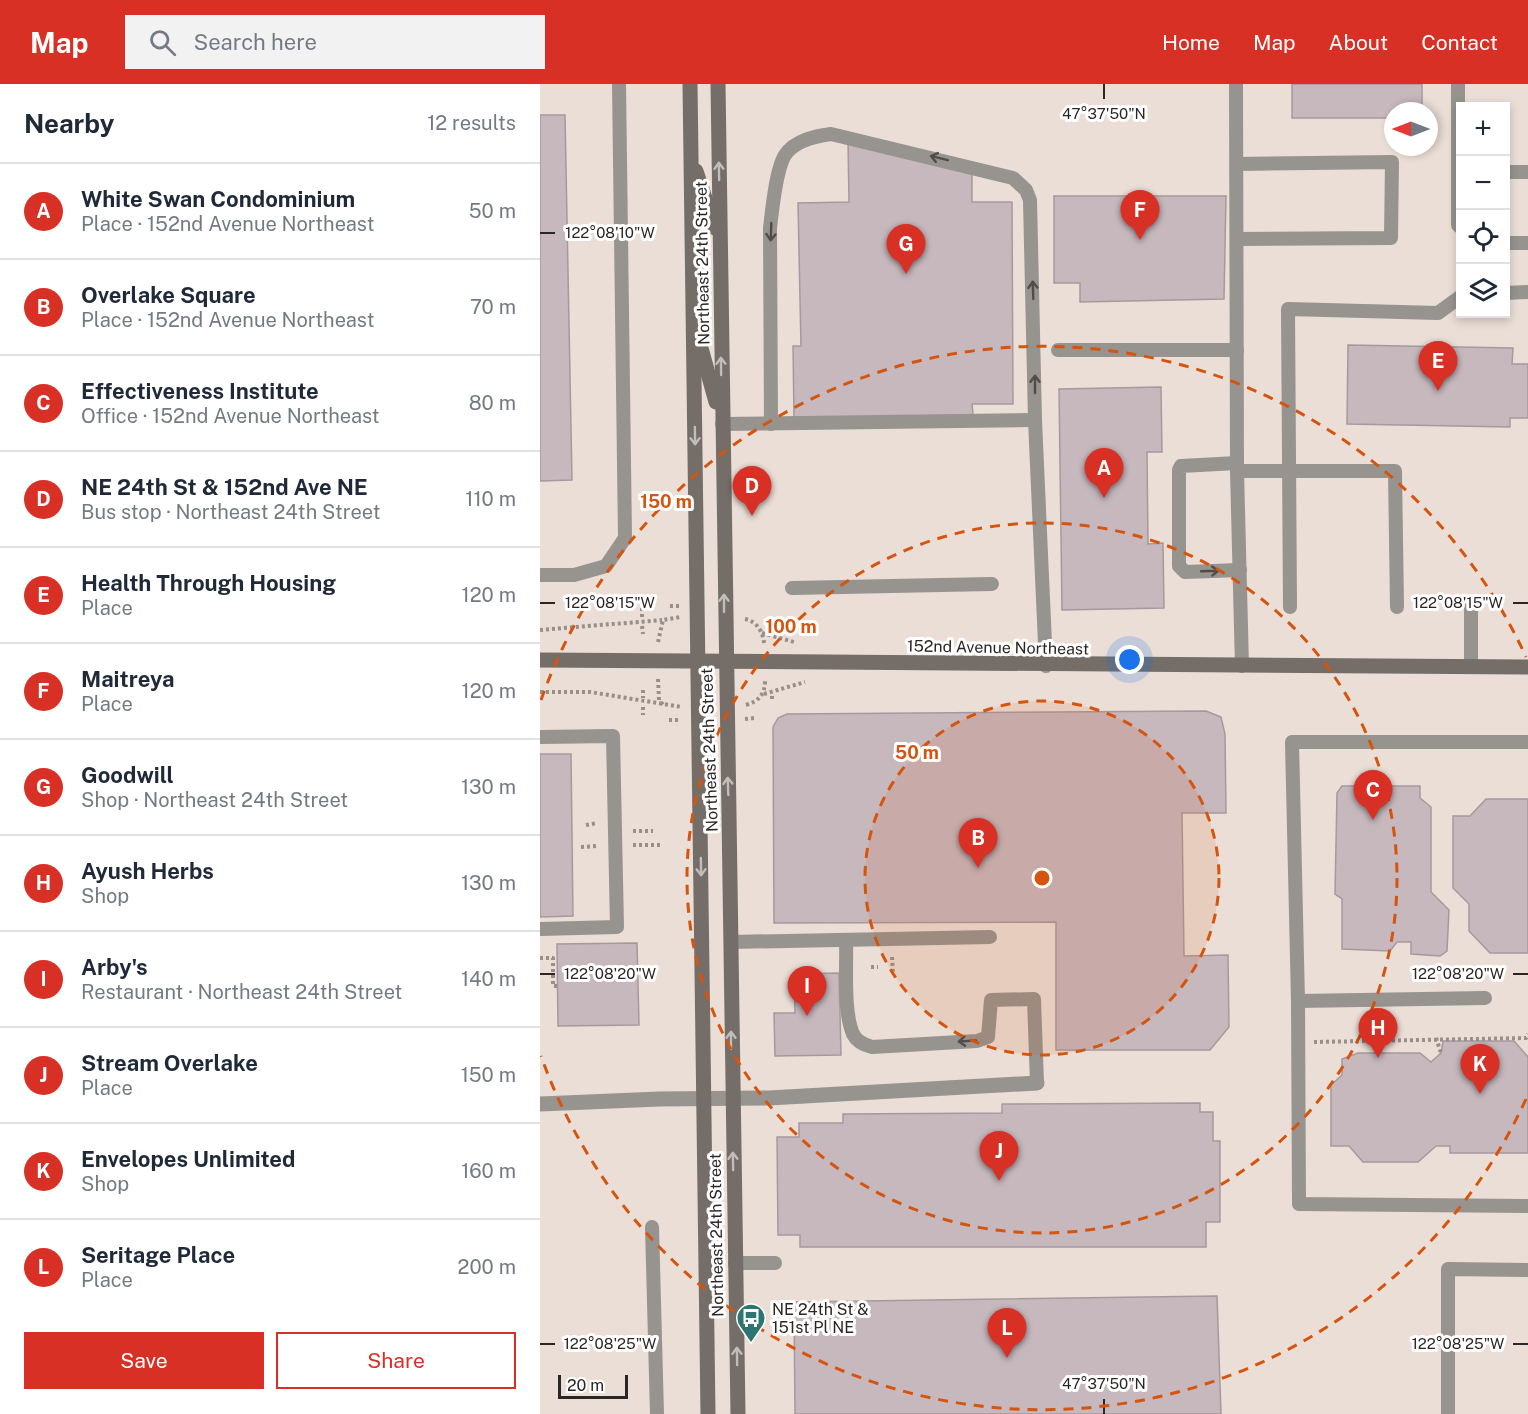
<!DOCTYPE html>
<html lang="en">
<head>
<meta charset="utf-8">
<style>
  :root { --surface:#fff; --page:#f2f2f3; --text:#1f2937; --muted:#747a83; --line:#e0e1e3; --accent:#d93025 }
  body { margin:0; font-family:"Public Sans",sans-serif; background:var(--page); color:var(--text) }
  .controls { position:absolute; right:18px; top:18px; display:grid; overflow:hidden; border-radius:0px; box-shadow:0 3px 9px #0003 }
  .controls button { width:54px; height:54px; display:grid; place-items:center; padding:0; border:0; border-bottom:2px solid var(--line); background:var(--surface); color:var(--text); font:30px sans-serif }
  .compass { position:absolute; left:844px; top:18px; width:54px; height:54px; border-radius:50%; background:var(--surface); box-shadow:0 3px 9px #0003; rotate:270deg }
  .scale { position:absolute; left:18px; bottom:15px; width:70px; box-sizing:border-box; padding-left:6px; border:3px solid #2b2624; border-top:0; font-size:16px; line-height:21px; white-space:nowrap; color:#2b2624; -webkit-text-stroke:4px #fff; paint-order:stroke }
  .you { position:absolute; left:590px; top:576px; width:21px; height:21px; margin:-15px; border:4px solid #fff; border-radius:50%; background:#1a73e8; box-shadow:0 0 0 9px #1a73e833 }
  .badge { display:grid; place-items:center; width:39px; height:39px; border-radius:50%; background:var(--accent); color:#fff; font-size:20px; font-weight:700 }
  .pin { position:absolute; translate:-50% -50px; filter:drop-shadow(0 2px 3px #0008) }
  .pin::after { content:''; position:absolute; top:32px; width:21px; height:18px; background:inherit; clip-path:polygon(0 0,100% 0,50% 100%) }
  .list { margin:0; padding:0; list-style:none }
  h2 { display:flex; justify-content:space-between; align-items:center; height:78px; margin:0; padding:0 24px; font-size:26px }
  h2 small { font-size:20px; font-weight:400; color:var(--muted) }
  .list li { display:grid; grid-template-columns:39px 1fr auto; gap:18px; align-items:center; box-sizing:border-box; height:96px; padding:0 24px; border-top:2px solid var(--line) }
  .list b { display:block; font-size:22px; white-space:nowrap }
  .list p { margin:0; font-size:20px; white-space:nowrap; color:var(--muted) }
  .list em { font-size:20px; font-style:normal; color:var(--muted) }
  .actions { display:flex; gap:12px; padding:18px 24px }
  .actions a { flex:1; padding:14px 0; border:2px solid var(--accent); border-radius:0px; text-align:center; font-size:21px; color:var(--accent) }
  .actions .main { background:var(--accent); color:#fff }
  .icon { flex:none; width:33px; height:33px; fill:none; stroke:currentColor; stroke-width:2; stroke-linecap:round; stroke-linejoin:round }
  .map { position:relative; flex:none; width:988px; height:1330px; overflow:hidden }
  header { display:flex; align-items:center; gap:36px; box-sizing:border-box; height:84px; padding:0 30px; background:var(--accent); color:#fff }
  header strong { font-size:28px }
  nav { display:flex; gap:33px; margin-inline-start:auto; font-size:21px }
  .search { width:420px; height:54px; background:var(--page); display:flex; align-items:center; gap:15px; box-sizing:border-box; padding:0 21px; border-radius:0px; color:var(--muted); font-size:22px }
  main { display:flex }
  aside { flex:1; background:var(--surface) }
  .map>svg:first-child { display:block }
</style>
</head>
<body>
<header>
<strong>Map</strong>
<div class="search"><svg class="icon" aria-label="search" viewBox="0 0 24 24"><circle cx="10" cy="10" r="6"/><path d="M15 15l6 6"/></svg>Search here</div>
<nav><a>Home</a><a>Map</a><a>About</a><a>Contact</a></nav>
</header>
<main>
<aside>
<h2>Nearby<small>12 results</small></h2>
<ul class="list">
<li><span class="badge">A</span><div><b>White Swan Condominium</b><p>Place · 152nd Avenue Northeast</p></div><em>50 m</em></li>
<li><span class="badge">B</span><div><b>Overlake Square</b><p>Place · 152nd Avenue Northeast</p></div><em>70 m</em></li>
<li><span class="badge">C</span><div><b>Effectiveness Institute</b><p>Office · 152nd Avenue Northeast</p></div><em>80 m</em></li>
<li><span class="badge">D</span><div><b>NE 24th St &amp; 152nd Ave NE</b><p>Bus stop · Northeast 24th Street</p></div><em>110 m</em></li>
<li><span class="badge">E</span><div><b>Health Through Housing</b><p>Place</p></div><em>120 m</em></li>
<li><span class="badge">F</span><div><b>Maitreya</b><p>Place</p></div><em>120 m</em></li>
<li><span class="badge">G</span><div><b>Goodwill</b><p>Shop · Northeast 24th Street</p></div><em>130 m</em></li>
<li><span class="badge">H</span><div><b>Ayush Herbs</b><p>Shop</p></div><em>130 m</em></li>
<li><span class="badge">I</span><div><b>Arby's</b><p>Restaurant · Northeast 24th Street</p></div><em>140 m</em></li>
<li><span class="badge">J</span><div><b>Stream Overlake</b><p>Place</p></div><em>150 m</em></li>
<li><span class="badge">K</span><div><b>Envelopes Unlimited</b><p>Shop</p></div><em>160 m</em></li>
<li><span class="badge">L</span><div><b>Seritage Place</b><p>Place</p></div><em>200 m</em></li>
</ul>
<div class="actions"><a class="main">Save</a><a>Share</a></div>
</aside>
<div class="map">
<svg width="988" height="1330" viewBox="0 0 988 1330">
  <rect width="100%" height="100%" fill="#eaded6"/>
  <g fill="#c6b8bd" stroke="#a6999d" stroke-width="1.5">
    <polygon points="752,0 882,0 882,27 853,27 853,34 752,34"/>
    <polygon points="0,31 25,31 32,396 0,397"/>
    <polygon points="308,57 432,89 432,118 472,118 473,320 432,320 433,331 254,334 253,262 261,262 258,119 309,118"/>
    <polygon points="514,112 686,112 684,215 540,218 540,199 514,199"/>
    <polygon points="808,261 973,264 972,280 988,280 988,334 970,334 970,343 807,340"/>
    <polygon points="621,303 622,368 607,368 608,460 623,459 624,524 522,526 519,305"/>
    <polygon points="666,627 681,633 685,650 686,729 642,729 644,872 688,871 689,943 670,966 516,966 516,838 234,839 233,643 238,634 247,630"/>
    <polygon points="0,670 31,670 33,832 0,833"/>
    <polygon points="802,702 880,702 880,714 891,723 891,808 909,826 907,867 900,872 871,870 871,858 857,858 850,867 802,865 802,815 795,810 797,709"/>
    <polygon points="946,715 988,715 988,869 950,869 929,847 929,820 913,804 913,732 930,732"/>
    <polygon points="97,859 99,941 18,942 17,860"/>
    <polygon points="299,889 301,971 235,972 234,929 255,929 254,890"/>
    <polygon points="903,957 974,957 988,973 988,1069 910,1069 910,1062 896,1062 878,1078 823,1078 809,1062 791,1062 791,1001 802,991 802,975 818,969 880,969 891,978 901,969"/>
    <polygon points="660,1019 660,1028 673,1028 673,1057 680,1057 680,1138 666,1138 666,1163 260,1163 260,1151 238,1151 237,1053 259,1053 259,1039 303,1039 303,1030 462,1029 462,1020"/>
    <polygon points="677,1212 681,1330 255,1330 254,1218"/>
  </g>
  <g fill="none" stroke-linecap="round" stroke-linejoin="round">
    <g stroke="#988f89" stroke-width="4" stroke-dasharray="3 3" stroke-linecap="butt">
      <polyline points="130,522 139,522"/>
      <polyline points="102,524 102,534"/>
      <path d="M205,535c11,2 18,12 19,24"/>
      <polyline points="102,542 103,550"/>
      <polyline points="0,546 122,536"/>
      <polyline points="222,549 254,558"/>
      <polyline points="118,558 123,536 140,533"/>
      <polyline points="118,595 119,616 124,622"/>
      <polyline points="103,606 103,614"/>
      <polyline points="0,608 50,608 142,623"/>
      <polyline points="224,610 265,598"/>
      <polyline points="232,612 232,618"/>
      <path d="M206,621c13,-4 19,-11 19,-24"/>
      <polyline points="103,623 103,631"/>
      <polyline points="205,635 215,634"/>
      <polyline points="129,636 138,636"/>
      <polyline points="46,741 57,739"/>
      <polyline points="93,747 113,747"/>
      <polyline points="93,761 123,761"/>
      <polyline points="41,763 58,762"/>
      <polyline points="352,873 353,890"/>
      <polyline points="0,874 13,874 13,902 17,902"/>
      <polyline points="331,883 338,883"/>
      <polyline points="896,954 901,969"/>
      <polyline points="774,958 986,954 988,950"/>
    </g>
    <g stroke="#97938f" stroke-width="14">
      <polyline points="696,0 697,387 702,582"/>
      <polyline points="918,0 918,141 920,143"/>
      <polyline points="697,80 852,78 851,154 697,155"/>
      <polyline points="966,88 988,88"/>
      <polyline points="966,159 988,159"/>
      <polyline points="966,209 988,208"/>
      <polyline points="518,266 697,266"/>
      <polyline points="182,340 495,336"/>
      <path d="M231,340l-1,-196c2,-17 6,-59 15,-73 10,-15 31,-19 46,-21l182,44 13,12 4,10 5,220 11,246"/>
      <polyline points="697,379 641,382 639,386 639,482 645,488 700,486"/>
      <polyline points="697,387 855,387 857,523"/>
      <polyline points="0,491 34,491 66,482 85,454 79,0"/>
      <polyline points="252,504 452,500"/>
      <polyline points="750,523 748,225 898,229 920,213"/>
      <polyline points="931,583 931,521"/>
      <polyline points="0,653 73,652 77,843 0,845"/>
      <polyline points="988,658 752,658 758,917 759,1120 988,1122"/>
      <path d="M306,856c1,26 -3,71 7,94 4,8 11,11 19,13l105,-6 11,-4 3,-37 43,-1 3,84"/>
      <polyline points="191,858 450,853"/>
      <polyline points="758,917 945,914"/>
      <polyline points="112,1143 117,1330"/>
      <polyline points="195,1179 235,1179"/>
      <polyline points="908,1330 908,1185 988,1186"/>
    </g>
    <polyline stroke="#97938f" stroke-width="15" points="0,1020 119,1015 229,1014 497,999"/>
    <g stroke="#746d68" stroke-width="15">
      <polyline points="150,0 168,1330"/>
      <polyline points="178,0 198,1330"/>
      <polyline points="156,87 175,144"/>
      <polyline points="159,257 176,318"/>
      <polyline points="0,576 988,583"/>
    </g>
  </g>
  <defs><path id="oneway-shaft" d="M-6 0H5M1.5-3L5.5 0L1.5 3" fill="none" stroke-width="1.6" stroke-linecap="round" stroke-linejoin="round" transform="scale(1.5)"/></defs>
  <g stroke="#514c49">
    <use href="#oneway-shaft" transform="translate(399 74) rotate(-166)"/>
    <use href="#oneway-shaft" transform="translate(231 148) rotate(92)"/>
    <use href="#oneway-shaft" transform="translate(493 206) rotate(-92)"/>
    <use href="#oneway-shaft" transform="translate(495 300) rotate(-90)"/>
    <use href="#oneway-shaft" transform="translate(670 487) rotate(-2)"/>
    <use href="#oneway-shaft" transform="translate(427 957) rotate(176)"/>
  </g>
  <g stroke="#c0bdbb">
    <use href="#oneway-shaft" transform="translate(179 87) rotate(-91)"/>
    <use href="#oneway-shaft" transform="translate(181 282) rotate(-91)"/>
    <use href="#oneway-shaft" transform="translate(155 352) rotate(89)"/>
    <use href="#oneway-shaft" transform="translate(184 519) rotate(-90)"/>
    <use href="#oneway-shaft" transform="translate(188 702) rotate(-92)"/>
    <use href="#oneway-shaft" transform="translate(161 783) rotate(89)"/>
    <use href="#oneway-shaft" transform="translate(191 956) rotate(-90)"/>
    <use href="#oneway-shaft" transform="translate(193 1077) rotate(-91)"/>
    <use href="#oneway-shaft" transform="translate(197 1272) rotate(-91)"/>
  </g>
  <path fill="none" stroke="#2b2624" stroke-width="2" d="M564,0v15M0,149h15M0,519h15M973,519h15M0,890h15M973,890h15M0,1260h15M973,1260h15M564,1315v15"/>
  <circle cx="502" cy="794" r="177" fill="#d5540e" fill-opacity=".12"/>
  <g fill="none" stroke="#d5540e" stroke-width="3" stroke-dasharray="10 8">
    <circle cx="502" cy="794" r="177"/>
    <circle cx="502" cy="794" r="355"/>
    <path d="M986 1015A532 532 0 0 1 1 972M1 616A532 532 0 0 1 986 573"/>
  </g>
  <defs>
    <g id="bus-pin" transform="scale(1.5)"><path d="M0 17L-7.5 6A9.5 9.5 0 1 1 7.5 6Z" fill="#2c7571" stroke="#fff"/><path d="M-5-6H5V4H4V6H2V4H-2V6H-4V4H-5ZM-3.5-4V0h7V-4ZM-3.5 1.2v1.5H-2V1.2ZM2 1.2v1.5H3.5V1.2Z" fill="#fff"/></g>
  </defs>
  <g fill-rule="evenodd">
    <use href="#bus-pin" x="211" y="1234"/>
  </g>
  <g text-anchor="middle" stroke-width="6" stroke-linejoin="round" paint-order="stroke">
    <g font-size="16" fill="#2b2624" stroke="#fff">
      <text transform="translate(162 179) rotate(-91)" y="6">Northeast 24th Street</text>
      <text transform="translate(458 563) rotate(1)" y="6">152nd Avenue Northeast</text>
      <text transform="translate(169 666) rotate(-92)" y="6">Northeast 24th Street</text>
      <text transform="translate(176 1151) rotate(-91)" y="6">Northeast 24th Street</text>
    </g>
    <g font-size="16" fill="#2b2624" stroke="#fff" text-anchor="start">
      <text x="232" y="1231">NE 24th St &amp;<tspan x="232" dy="18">151st Pl NE</tspan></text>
    </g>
  </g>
  <g font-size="15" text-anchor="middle" fill="#2b2624" stroke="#fff" stroke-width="6" stroke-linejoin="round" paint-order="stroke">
    <text x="564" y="35">47°37'50"N</text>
    <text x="70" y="154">122°08'10"W</text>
    <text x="918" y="524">122°08'15"W</text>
    <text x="70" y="524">122°08'15"W</text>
    <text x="918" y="895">122°08'20"W</text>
    <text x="70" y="895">122°08'20"W</text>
    <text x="918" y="1265">122°08'25"W</text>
    <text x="70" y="1265">122°08'25"W</text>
    <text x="564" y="1305">47°37'50"N</text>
  </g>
  <circle cx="502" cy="794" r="9" fill="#d5540e" stroke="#fff" stroke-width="3"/>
  <g font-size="18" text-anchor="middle" font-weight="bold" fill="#d5540e" stroke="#fff" stroke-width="6" stroke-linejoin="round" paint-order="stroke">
    <text x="126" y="424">150 m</text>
    <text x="251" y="549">100 m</text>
    <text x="377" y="675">50 m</text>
  </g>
</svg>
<div class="controls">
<button>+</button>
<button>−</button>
<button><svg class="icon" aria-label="locate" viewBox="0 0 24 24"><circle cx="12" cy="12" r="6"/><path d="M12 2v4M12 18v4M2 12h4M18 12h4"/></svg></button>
<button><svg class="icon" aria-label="layers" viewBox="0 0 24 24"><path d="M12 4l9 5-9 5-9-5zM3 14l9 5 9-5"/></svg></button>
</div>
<svg class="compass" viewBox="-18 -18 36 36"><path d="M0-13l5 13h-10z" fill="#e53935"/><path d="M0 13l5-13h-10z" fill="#747a83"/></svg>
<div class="scale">20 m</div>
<div class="you"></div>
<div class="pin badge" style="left:564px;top:414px">A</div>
<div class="pin badge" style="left:438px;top:784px">B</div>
<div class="pin badge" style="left:833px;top:736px">C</div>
<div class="pin badge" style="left:212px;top:432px">D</div>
<div class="pin badge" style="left:898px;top:307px">E</div>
<div class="pin badge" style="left:600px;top:156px">F</div>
<div class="pin badge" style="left:366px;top:190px">G</div>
<div class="pin badge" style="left:838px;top:974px">H</div>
<div class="pin badge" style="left:267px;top:932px">I</div>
<div class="pin badge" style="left:459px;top:1097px">J</div>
<div class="pin badge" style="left:940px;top:1010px">K</div>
<div class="pin badge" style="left:467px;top:1274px">L</div>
</div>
</main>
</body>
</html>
